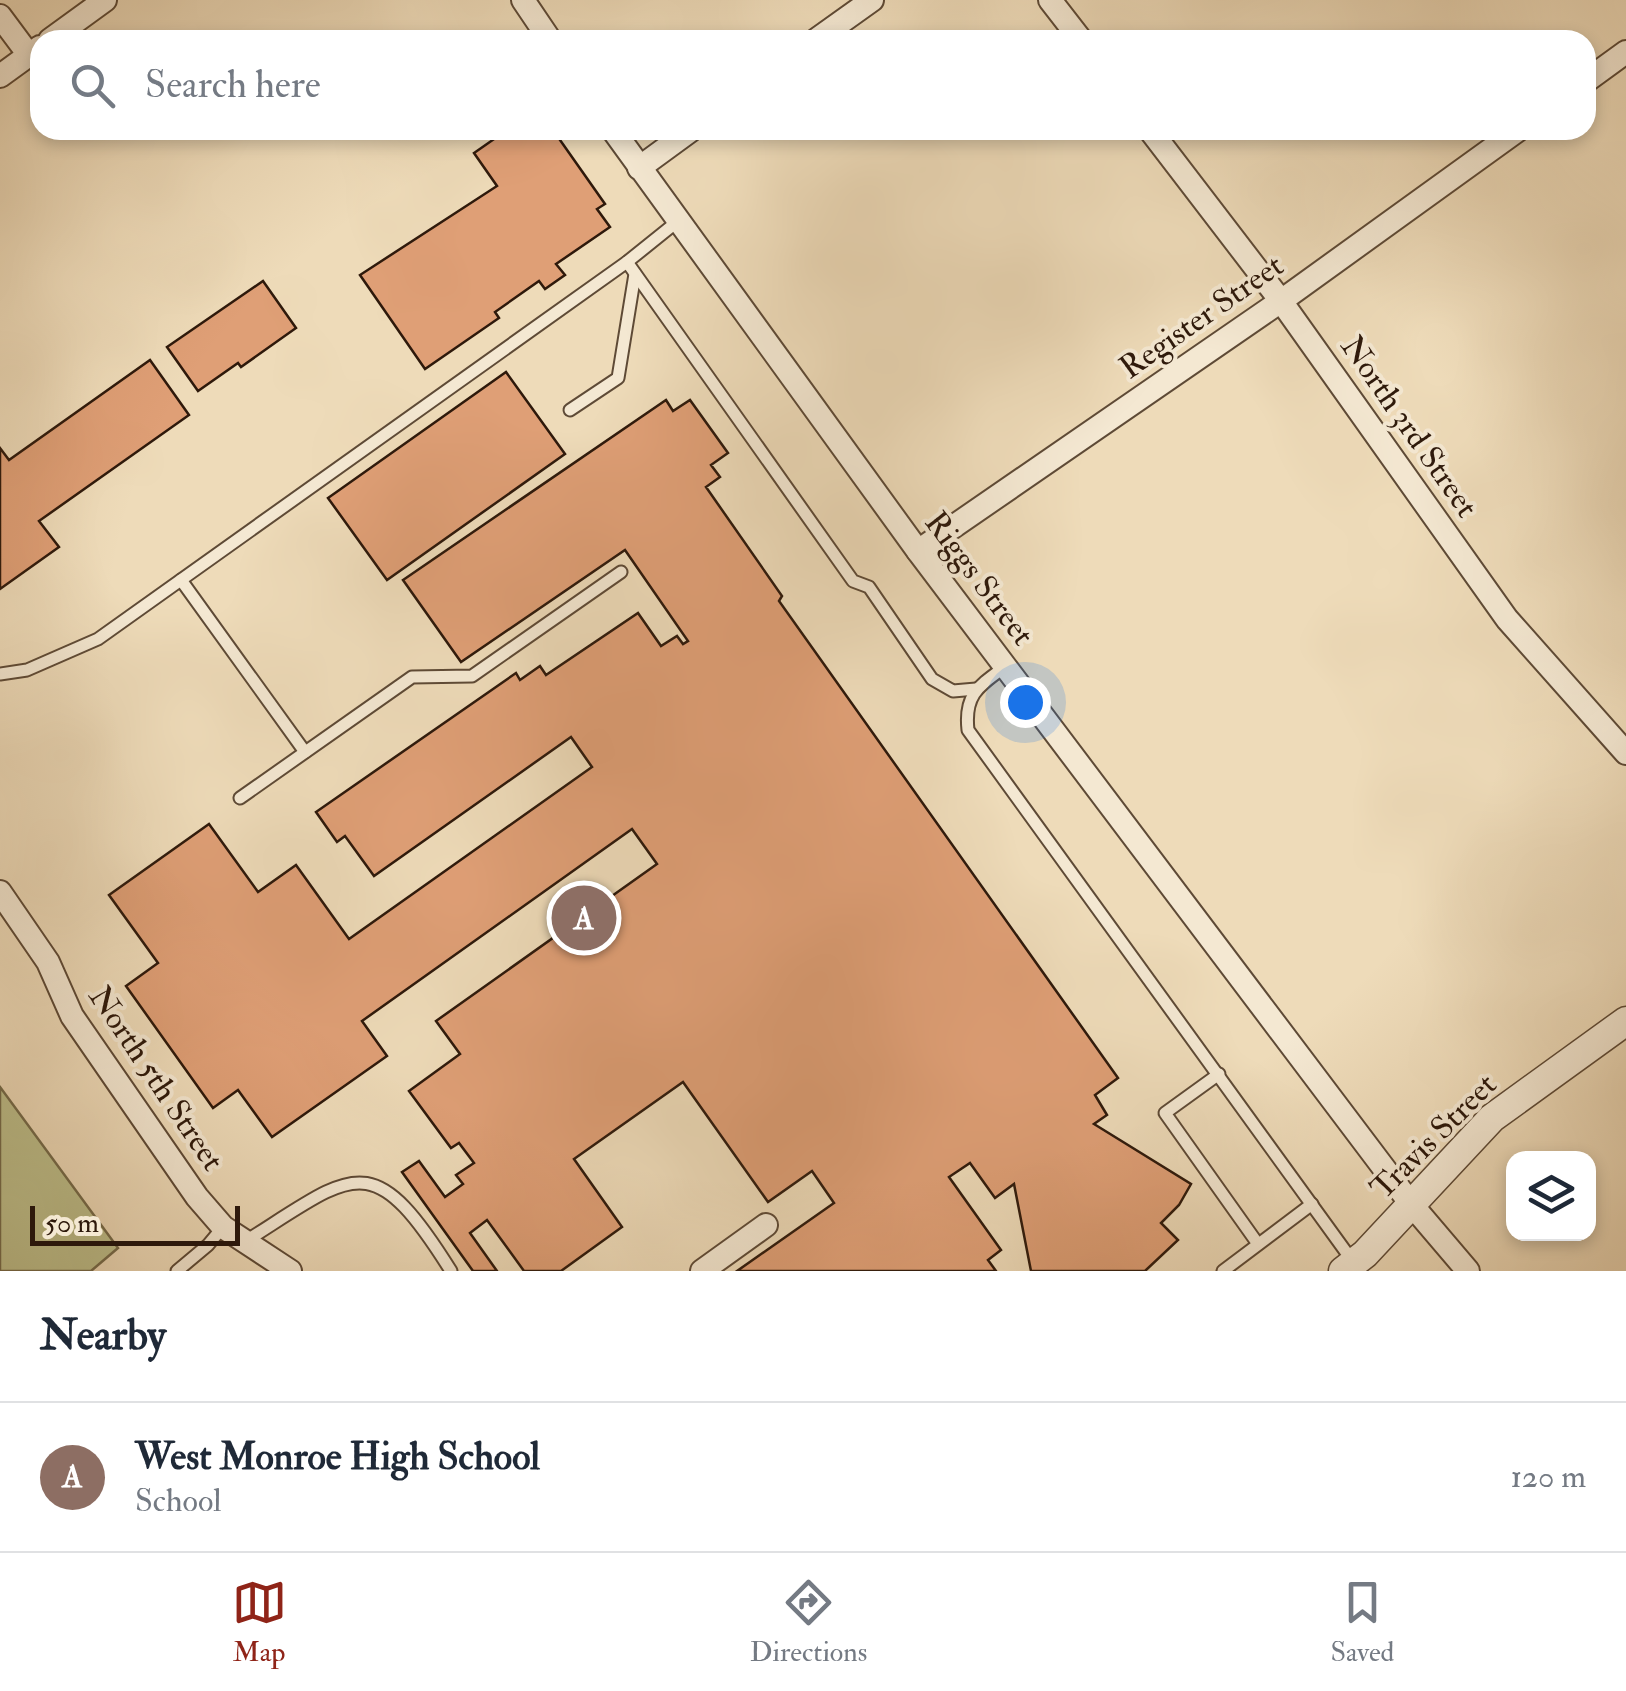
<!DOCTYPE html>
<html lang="en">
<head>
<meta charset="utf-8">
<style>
  :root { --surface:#fff; --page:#f2f2f3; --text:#1f2937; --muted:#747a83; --line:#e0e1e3; --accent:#8f2418 }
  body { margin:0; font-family:"IM FELL Double Pica",serif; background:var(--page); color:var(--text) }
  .controls { position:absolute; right:30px; bottom:30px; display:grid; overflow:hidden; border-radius:20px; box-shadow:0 5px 15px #0003 }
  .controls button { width:90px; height:90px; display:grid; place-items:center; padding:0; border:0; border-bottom:2px solid var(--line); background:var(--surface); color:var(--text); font:50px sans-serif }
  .scale { position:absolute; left:30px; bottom:25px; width:210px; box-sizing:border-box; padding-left:10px; border:5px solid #2e190b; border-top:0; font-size:28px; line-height:35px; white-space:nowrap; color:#2e190b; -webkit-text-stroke:8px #f4e8d2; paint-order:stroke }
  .you { position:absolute; left:1025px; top:702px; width:35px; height:35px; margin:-25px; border:8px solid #fff; border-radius:50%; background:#1a73e8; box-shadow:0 0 0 15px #1a73e833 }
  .badge { display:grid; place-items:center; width:65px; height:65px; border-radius:50%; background:var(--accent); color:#fff; font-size:32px; font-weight:700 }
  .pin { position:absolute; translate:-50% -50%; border:5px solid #fff; box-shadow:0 2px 10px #0006 }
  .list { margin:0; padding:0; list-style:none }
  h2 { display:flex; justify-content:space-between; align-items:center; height:130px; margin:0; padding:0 40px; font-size:42px }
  h2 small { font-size:32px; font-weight:400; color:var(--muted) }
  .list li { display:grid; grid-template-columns:65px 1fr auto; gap:30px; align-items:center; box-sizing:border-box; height:150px; padding:0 40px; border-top:2px solid var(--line) }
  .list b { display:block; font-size:38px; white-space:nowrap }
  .list p { margin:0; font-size:32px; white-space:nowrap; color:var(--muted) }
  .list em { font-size:32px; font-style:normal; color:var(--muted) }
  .icon { flex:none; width:55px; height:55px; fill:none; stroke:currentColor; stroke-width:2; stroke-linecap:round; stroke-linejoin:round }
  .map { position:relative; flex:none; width:1626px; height:1271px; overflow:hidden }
  .search { position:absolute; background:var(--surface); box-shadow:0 5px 15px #0003; left:30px; right:30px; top:30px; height:110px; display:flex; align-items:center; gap:25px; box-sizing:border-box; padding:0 35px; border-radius:30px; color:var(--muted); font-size:38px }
  .sheet { height:280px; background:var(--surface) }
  nav { display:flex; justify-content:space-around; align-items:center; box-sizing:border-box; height:140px; border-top:2px solid var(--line); background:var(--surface); font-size:28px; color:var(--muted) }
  nav a { display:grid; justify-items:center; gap:5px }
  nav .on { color:var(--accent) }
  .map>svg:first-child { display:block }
</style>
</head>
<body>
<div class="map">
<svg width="1626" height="1271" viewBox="0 0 1626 1271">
  <rect width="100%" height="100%" fill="#eedbb9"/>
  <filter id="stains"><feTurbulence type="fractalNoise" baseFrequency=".002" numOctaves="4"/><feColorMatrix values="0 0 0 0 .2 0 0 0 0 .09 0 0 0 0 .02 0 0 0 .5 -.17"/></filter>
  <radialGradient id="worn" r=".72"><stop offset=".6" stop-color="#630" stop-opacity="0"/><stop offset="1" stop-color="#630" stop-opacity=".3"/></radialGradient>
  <polygon fill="#bdbf8c" stroke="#766c4c" stroke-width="2.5" points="0,1087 118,1248 91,1271 0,1271"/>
  <g fill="#df9f76" stroke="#2e190b" stroke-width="2.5">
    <polygon points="507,130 553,130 605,204 597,209 610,227 556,264 565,275 545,289 539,281 495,312 499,318 425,369 360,275 497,186 474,153"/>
    <polygon points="263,281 296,328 241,367 238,363 198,391 167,347"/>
    <polygon points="150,360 189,415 39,521 59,547 0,589 0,448 9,460"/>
    <polygon points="506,372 565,454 387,580 328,498"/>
    <polygon points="666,400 673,411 690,400 728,453 711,465 720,477 706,487 782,596 779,601 1118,1078 1095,1095 1107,1115 1094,1124 1191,1184 1179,1205 1161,1223 1178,1240 1145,1271 1031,1271 1014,1184 995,1198 970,1163 949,1177 1001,1250 988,1260 996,1271 737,1271 834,1203 812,1171 768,1202 683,1082 574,1159 622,1227 561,1271 524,1271 487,1220 470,1233 497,1271 473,1271 402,1172 419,1161 445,1197 463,1184 456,1175 474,1163 459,1143 451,1148 409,1091 460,1054 436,1021 657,864 632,829 362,1021 387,1056 272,1137 238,1090 213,1108 126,986 158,963 109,895 209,824 258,892 296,865 349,939 592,767 571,737 374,876 345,836 337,842 316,812 516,673 520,680 540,666 546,675 638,613 661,646 677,636 683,644 688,641 625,550 461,662 403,580"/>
  </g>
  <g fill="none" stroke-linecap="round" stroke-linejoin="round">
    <g stroke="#5e4a36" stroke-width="15">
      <g id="service">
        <polyline points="627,262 853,581 869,587 932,679 953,691 976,689"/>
        <polyline points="570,410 618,378 635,274"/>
        <polyline points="181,580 305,752"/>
        <path d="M1006,666c-27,20 -42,28 -38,64l386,533"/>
        <polyline points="0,674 27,670 98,639 627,262 678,221"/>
        <polyline points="240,798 412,677 472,676 621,572"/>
        <polyline points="1219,1074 1165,1113 1258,1244"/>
        <path d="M246,1241c109,-69 126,-96 205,30"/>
        <polyline points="177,1271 208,1245 223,1227"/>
        <polyline points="1223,1271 1312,1204"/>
      </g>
    </g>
    <g stroke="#5e4a36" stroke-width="26">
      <g id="minor">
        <polyline points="523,0 550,40"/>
        <polyline points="1050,0 1081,40"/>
        <polyline points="0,16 29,55"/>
        <polyline points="50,40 105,0"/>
        <polyline points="816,40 872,0"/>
        <polyline points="0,76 40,47"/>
        <polyline points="1586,81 1626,52"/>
        <polyline points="613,130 918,551 1411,1204 1468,1271"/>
        <polyline points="1150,130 1281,301 1507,619 1626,753"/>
        <polyline points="639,168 691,130"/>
        <polyline points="918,551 1281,301 1518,130"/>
        <polyline points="0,892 48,962 72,1016 197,1197 223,1227 290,1271"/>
        <polyline points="702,1271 766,1225"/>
      </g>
    </g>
    <g stroke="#5e4a36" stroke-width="31">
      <polyline id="tertiary" points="1343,1271 1365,1254 1492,1118 1626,1021"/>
    </g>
    <use href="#service" stroke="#f4e8d2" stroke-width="11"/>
    <use href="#minor" stroke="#f4e8d2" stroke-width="22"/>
    <use href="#tertiary" stroke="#f4e8d2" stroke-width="28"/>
  </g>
  <g text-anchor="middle" stroke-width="8" stroke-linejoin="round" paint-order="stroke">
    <g font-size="32" fill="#2e190b" stroke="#f4e8d2">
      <text transform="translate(1201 316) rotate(-35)" y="11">Register Street</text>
      <text transform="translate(1410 426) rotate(55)" y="11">North 3rd Street</text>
      <text transform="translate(980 578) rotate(53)" y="11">Riggs Street</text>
      <text transform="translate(157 1078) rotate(56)" y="11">North 5th Street</text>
      <text transform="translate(1433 1136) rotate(-45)" y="11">Travis Street</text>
    </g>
  </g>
  <rect width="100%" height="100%" filter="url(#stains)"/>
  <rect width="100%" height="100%" fill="url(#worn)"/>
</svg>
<div class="controls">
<button><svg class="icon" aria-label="layers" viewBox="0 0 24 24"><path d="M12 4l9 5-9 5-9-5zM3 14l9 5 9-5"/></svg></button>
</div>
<div class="scale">50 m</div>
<div class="you"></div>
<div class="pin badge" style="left:584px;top:918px;background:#8d6e63">A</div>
<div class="search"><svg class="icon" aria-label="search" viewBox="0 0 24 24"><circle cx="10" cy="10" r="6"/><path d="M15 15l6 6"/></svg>Search here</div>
</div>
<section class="sheet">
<h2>Nearby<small></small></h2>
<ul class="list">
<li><span class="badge" style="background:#8d6e63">A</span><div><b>West Monroe High School</b><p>School</p></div><em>120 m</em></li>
</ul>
</section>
<nav>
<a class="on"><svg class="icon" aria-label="map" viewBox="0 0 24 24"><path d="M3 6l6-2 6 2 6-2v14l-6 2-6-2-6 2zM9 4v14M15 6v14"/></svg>Map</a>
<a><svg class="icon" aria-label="directions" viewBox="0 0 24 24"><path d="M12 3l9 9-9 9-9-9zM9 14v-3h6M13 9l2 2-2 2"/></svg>Directions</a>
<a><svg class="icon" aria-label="saved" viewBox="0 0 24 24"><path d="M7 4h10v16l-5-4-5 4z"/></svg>Saved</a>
</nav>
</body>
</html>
